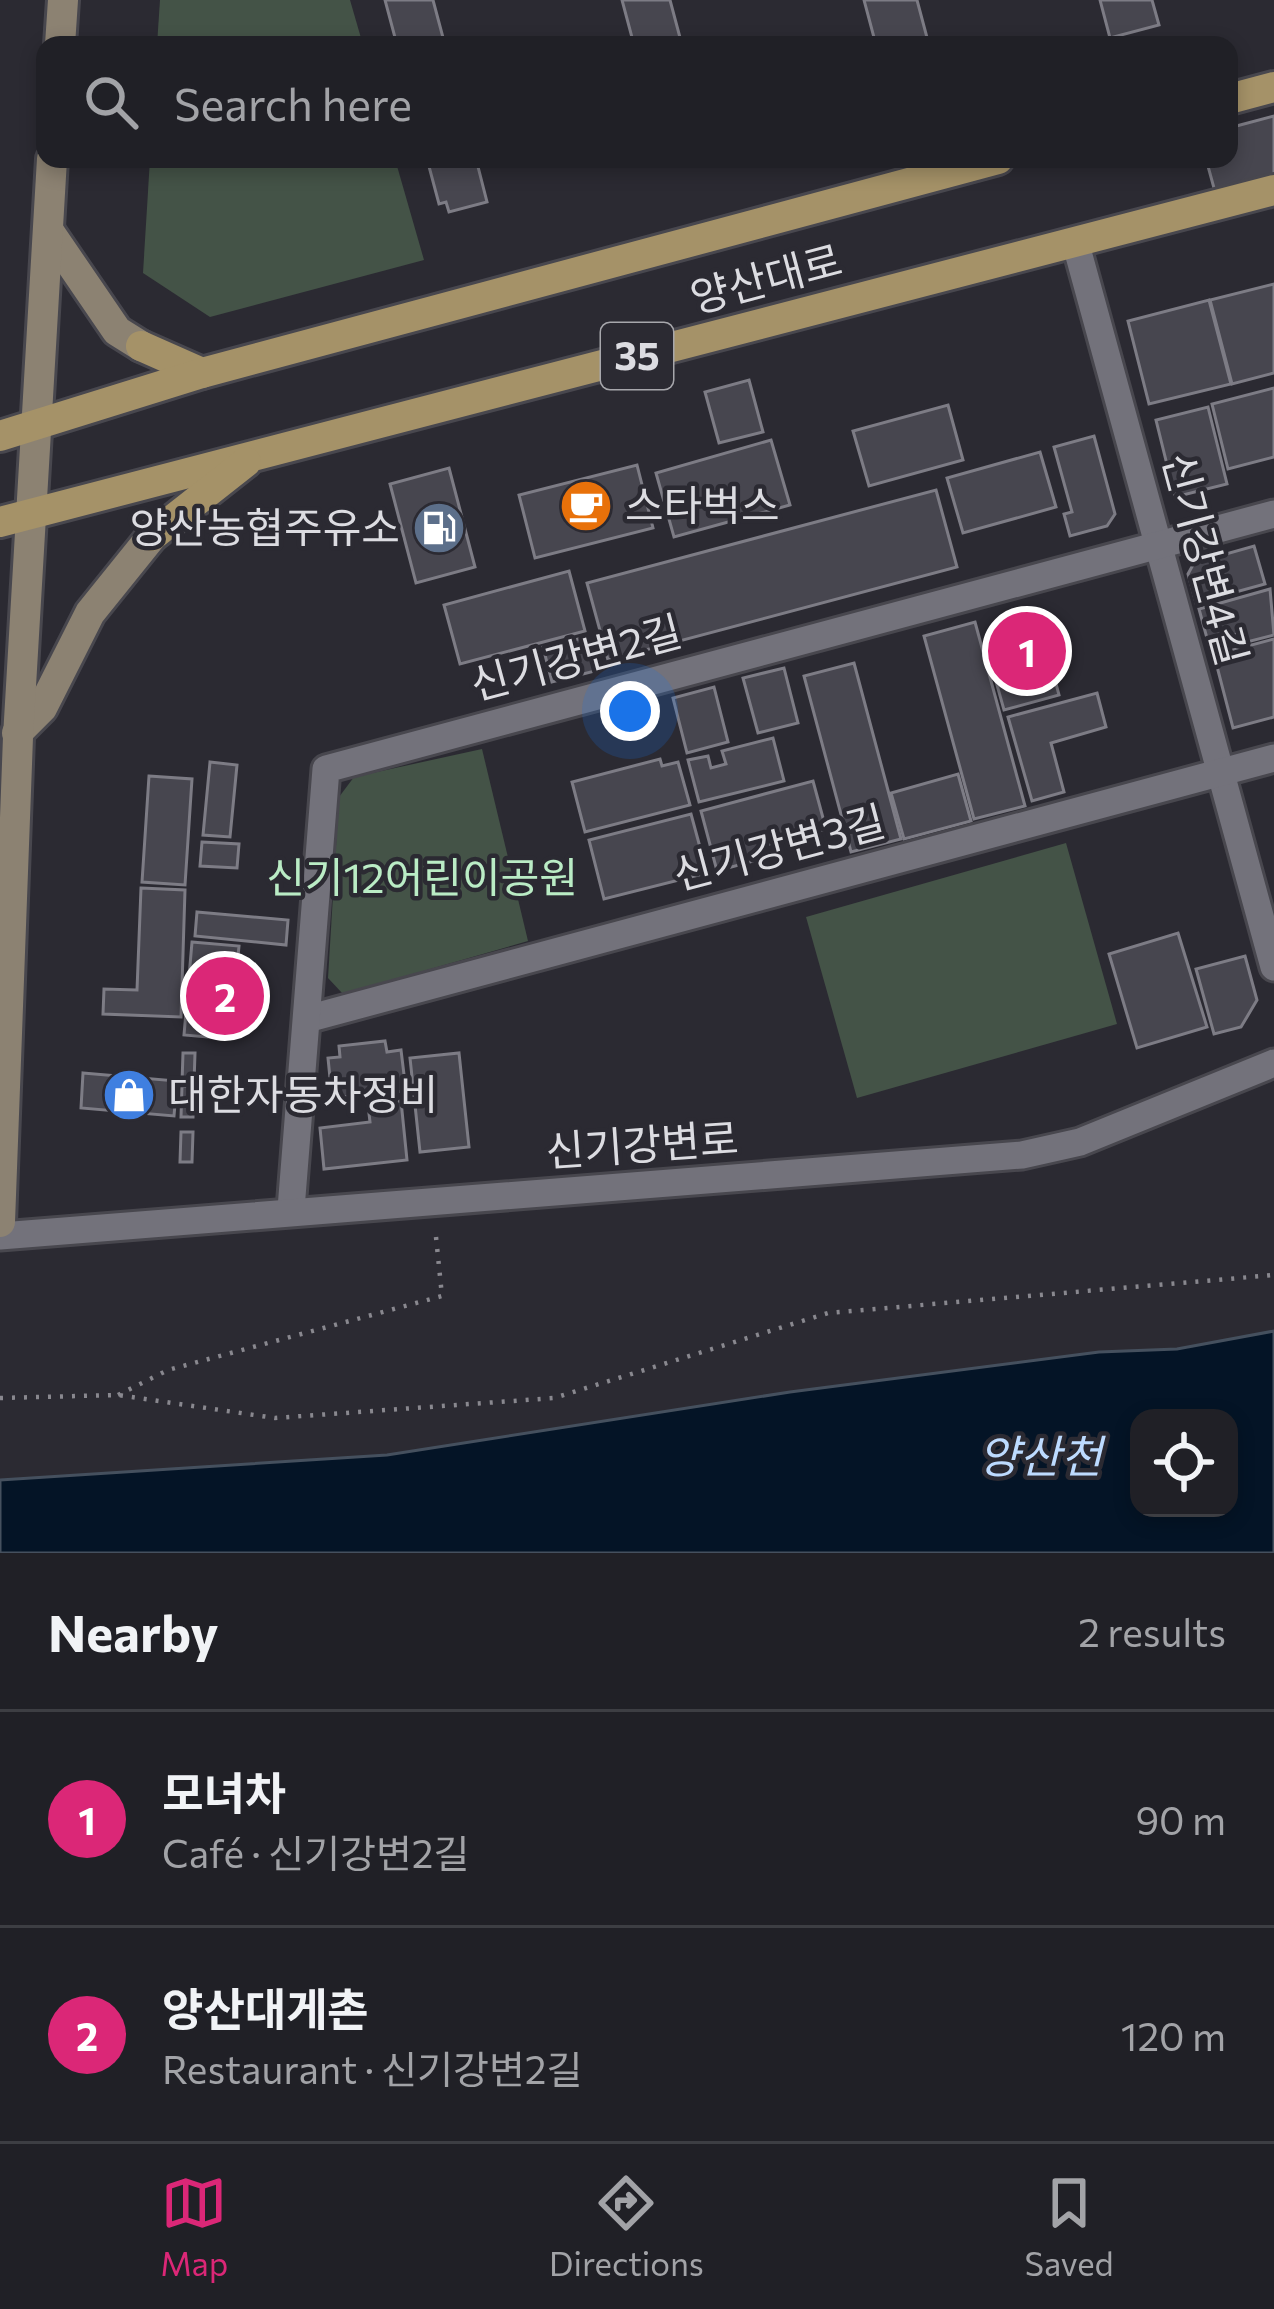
<!DOCTYPE html>
<html lang="en">
<head>
<meta charset="utf-8">
<style>
  :root { --surface:#202026; --page:#28282e; --text:#f1f3f6; --muted:#a2a3a7; --line:#3d3e43; --accent:#db2777 }
  body { margin:0; font-family:Commissioner,"Noto Sans KR",sans-serif; background:var(--page); color:var(--text) }
  .controls { position:absolute; right:36px; bottom:36px; display:grid; overflow:hidden; border-radius:24px; box-shadow:0 6px 18px #0003 }
  .controls button { width:108px; height:108px; display:grid; place-items:center; padding:0; border:0; border-bottom:3px solid var(--line); background:var(--surface); color:var(--text); font:60px sans-serif }
  .you { position:absolute; left:630px; top:711px; width:42px; height:42px; margin:-30px; border:9px solid #fff; border-radius:50%; background:#1a73e8; box-shadow:0 0 0 18px #1a73e833 }
  .badge { display:grid; place-items:center; width:78px; height:78px; border-radius:50%; background:var(--accent); color:#fff; font-size:39px; font-weight:700 }
  .pin { position:absolute; translate:-50% -50%; border:6px solid #fff; box-shadow:0 3px 12px #0006 }
  .list { margin:0; padding:0; list-style:none }
  h2 { display:flex; justify-content:space-between; align-items:center; height:156px; margin:0; padding:0 48px; font-size:51px }
  h2 small { font-size:39px; font-weight:400; color:var(--muted) }
  .list li { display:grid; grid-template-columns:78px 1fr auto; gap:36px; align-items:center; box-sizing:border-box; height:216px; padding:0 48px; border-top:3px solid var(--line) }
  .list b { display:block; font-size:45px; white-space:nowrap }
  .list p { margin:0; font-size:39px; white-space:nowrap; color:var(--muted) }
  .list em { font-size:39px; font-style:normal; color:var(--muted) }
  .icon { flex:none; width:66px; height:66px; fill:none; stroke:currentColor; stroke-width:2; stroke-linecap:round; stroke-linejoin:round }
  .map { position:relative; flex:none; width:1274px; height:1553px; overflow:hidden }
  .search { position:absolute; background:var(--surface); box-shadow:0 6px 18px #0003; left:36px; right:36px; top:36px; height:132px; display:flex; align-items:center; gap:30px; box-sizing:border-box; padding:0 42px; border-radius:24px; color:var(--muted); font-size:45px }
  .sheet { height:588px; background:var(--surface) }
  nav { display:flex; justify-content:space-around; align-items:center; box-sizing:border-box; height:168px; border-top:3px solid var(--line); background:var(--surface); font-size:33px; color:var(--muted) }
  nav a { display:grid; justify-items:center; gap:6px }
  nav .on { color:var(--accent) }
  .map>svg:first-child { display:block }
</style>
</head>
<body>
<div class="map">
<svg width="1274" height="1553" viewBox="0 0 1274 1553">
  <rect width="100%" height="100%" fill="#2b2a32"/>
  <g fill="#445347">
    <polygon points="160,0 350,0 363,45 157,45"/>
    <polygon points="150,159 395,159 424,260 210,317 143,273"/>
    <polygon points="482,749 528,941 343,994 328,978 339,797 354,777"/>
    <polygon points="1066,843 1117,1024 857,1098 806,917"/>
  </g>
  <path fill="#041426" stroke="#45505e" stroke-width="3" fill-rule="evenodd" d="M1274,1331v222h-1274v-73l387,-25 403,-63 309,-40 78,-3zM1139,1418h90v90h-90z"/>
  <g fill="#47464f" stroke="#7d7c85" stroke-width="3">
    <polygon points="385,0 433,0 445,45 397,45"/>
    <polygon points="622,0 670,0 682,45 634,45"/>
    <polygon points="864,0 917,0 929,45 876,45"/>
    <polygon points="1100,0 1152,0 1159,25 1110,38"/>
    <polygon points="1274,116 1274,196 1220,210 1206,159 1229,159 1229,128"/>
    <polygon points="427,159 476,159 487,202 449,212 446,202 439,204"/>
    <polygon points="1274,284 1274,373 1232,384 1210,300"/>
    <polygon points="1209,300 1231,384 1149,404 1128,321"/>
    <polygon points="749,380 763,432 719,443 705,392"/>
    <polygon points="1274,388 1274,457 1228,469 1212,404"/>
    <polygon points="948,405 963,460 869,486 853,431"/>
    <polygon points="1208,407 1227,484 1175,497 1156,420"/>
    <polygon points="1094,436 1115,514 1107,526 1070,536 1064,514 1072,512 1054,447"/>
    <polygon points="771,440 790,505 674,537 656,473"/>
    <polygon points="1040,452 1056,507 963,533 947,478"/>
    <polygon points="637,465 653,528 535,558 519,495"/>
    <polygon points="449,468 475,567 416,583 390,484"/>
    <polygon points="936,490 957,567 608,660 587,583"/>
    <polygon points="1254,546 1265,584 1196,603 1188,574 1194,563"/>
    <polygon points="569,571 585,631 460,664 444,605"/>
    <polygon points="1270,589 1274,635 1247,642 1244,632 1208,642 1199,609"/>
    <polygon points="975,622 1025,806 974,819 924,636"/>
    <polygon points="1041,627 1059,695 1004,710 990,660 1005,656 1000,638"/>
    <polygon points="587,637 595,671 552,682 543,647"/>
    <polygon points="1274,639 1274,717 1233,728 1214,655"/>
    <polygon points="854,663 901,839 851,852 804,676"/>
    <polygon points="784,668 798,723 758,733 743,678"/>
    <polygon points="714,687 728,742 687,753 673,698"/>
    <polygon points="1097,693 1106,727 1051,743 1064,792 1032,801 1008,717"/>
    <polygon points="773,738 784,781 699,802 688,760 708,756 711,768 726,764 722,751"/>
    <polygon points="660,759 662,766 678,762 690,805 585,832 572,782"/>
    <polygon points="210,762 237,765 230,837 203,835"/>
    <polygon points="958,774 971,821 904,839 891,793"/>
    <polygon points="149,776 192,779 185,885 142,882"/>
    <polygon points="813,781 826,829 758,847 761,859 717,871 701,811"/>
    <polygon points="691,814 707,873 604,899 589,840"/>
    <polygon points="202,842 239,844 237,868 200,866"/>
    <polygon points="141,888 185,890 181,1017 103,1014 104,989 137,990"/>
    <polygon points="197,912 288,920 286,945 195,936"/>
    <polygon points="1178,933 1207,1027 1137,1048 1109,954"/>
    <polygon points="192,942 239,946 230,1039 184,1035"/>
    <polygon points="1245,956 1257,1000 1241,1027 1214,1034 1196,969"/>
    <polygon points="385,1041 387,1052 401,1050 406,1091 332,1098 328,1058 340,1057 339,1046"/>
    <polygon points="183,1053 195,1053 194,1083 182,1083"/>
    <polygon points="459,1053 469,1147 420,1152 410,1058"/>
    <polygon points="83,1073 177,1081 174,1116 81,1108"/>
    <polygon points="182,1086 194,1087 193,1117 181,1117"/>
    <polygon points="401,1101 407,1160 324,1169 320,1128 370,1122 368,1105"/>
    <polygon points="181,1132 193,1132 192,1162 180,1162"/>
  </g>
  <g fill="none" stroke-linecap="round" stroke-linejoin="round">
    <g stroke="#48474e" stroke-width="33">
      <g id="street">
        <polyline points="1075,241 1274,967"/>
        <polyline points="307,1019 1274,758"/>
        <polyline points="291,1209 326,769 1274,514"/>
        <polyline points="0,1236 1022,1155 1080,1142 1274,1063"/>
      </g>
    </g>
    <g stroke="#48474e" stroke-width="36">
      <g id="secondary">
        <polyline points="60,45 63,0"/>
        <polyline points="48,230 117,331 141,346"/>
        <polyline points="17,733 42,708 90,613 152,536"/>
        <polyline points="0,1222 18,737 52,159"/>
      </g>
    </g>
    <g stroke="#48474e" stroke-width="36">
      <g id="primary">
        <polyline points="1229,99 1274,87"/>
        <polyline points="141,346 202,373"/>
        <polyline points="0,436 202,373 998,159"/>
        <polyline points="0,522 1274,190"/>
        <polyline points="152,536 246,462"/>
      </g>
    </g>
    <g stroke="#89888f" stroke-width="4.5" stroke-dasharray="3 9" stroke-linecap="butt">
      <polyline points="118,1395 168,1370 442,1296 436,1237"/>
      <polyline points="0,1398 118,1395 275,1418 554,1398 828,1313 1274,1275"/>
    </g>
    <use href="#street" stroke="#73727b" stroke-width="27"/>
    <use href="#secondary" stroke="#8c8272" stroke-width="30"/>
    <use href="#primary" stroke="#a59268" stroke-width="30"/>
  </g>
  <defs>
    <g id="cafe-disc" transform="scale(2.7)"><circle r="9.5" fill="#e8710a" stroke="#2b2a32"/><path d="M-5.5-4.5H6V0H3Q3 3.5 0 3.5H-2.5Q-5.5 3.5-5.5 0ZM3-3.2v2h1.7v-2ZM-6 4.5H4V6H-6Z" fill="#fff"/></g>
    <g id="fuel-disc" transform="scale(2.7)"><circle r="9.5" fill="#5c6f8a" stroke="#2b2a32"/><path d="M-5.5-6h7V0h2V4h1.3V-2.5L3-4.5l.8-.8L6-3V5H2.5V1h-1V6h-7ZM-4.2-4.7v3.2H.2V-4.7Z" fill="#fff"/></g>
    <g id="shop-disc" transform="scale(2.7)"><circle r="9.5" fill="#3f7fe0" stroke="#2b2a32"/><path d="M-5-2.5h2.3a2.7 3.5 0 0 1 5.4 0H5L5.5 6h-11ZM-1.5-2.5h3a1.5 2.3 0 0 0-3 0Z" fill="#fff"/></g>
  </defs>
  <g fill-rule="evenodd">
    <use href="#cafe-disc" x="586" y="506"/>
    <use href="#fuel-disc" x="439" y="528"/>
    <use href="#shop-disc" x="129" y="1095"/>
  </g>
  <g text-anchor="middle" stroke-width="9" stroke-linejoin="round" paint-order="stroke">
    <rect fill="#2b2a32" stroke="#a7a7ac" stroke-width="3" x="601" y="323" width="72" height="66" rx="9"/>
    <g font-size="39" font-weight="bold" fill="#dcdce1">
      <text x="637" y="370">35</text>
    </g>
    <g font-size="42" fill="#dcdce1" stroke="#2b2a32">
      <text transform="translate(766 279) rotate(-15)" y="15">양산대로</text>
      <text transform="translate(1205 559) rotate(75)" y="15">신기강변4길</text>
      <text transform="translate(576 658) rotate(-15)" y="15">신기강변2길</text>
      <text transform="translate(779 848) rotate(-15)" y="15">신기강변3길</text>
      <text transform="translate(642 1145) rotate(-4)" y="15">신기강변로</text>
    </g>
    <g font-size="42" fill="#dcdce1" stroke="#2b2a32" text-anchor="start">
      <text x="625" y="521">스타벅스</text>
      <text x="400" y="543" text-anchor="end">양산농협주유소</text>
      <text x="168" y="1110">대한자동차정비</text>
    </g>
    <g font-size="42" fill="#baecc5" stroke="#2b2a32">
      <text x="422" y="893">신기12어린이공원</text>
    </g>
    <g font-size="45" font-style="italic" fill="#bddbff" stroke="#2b2a32">
      <text x="1040" y="1473">양산천</text>
    </g>
  </g>
</svg>
<div class="controls">
<button><svg class="icon" aria-label="locate" viewBox="0 0 24 24"><circle cx="12" cy="12" r="6"/><path d="M12 2v4M12 18v4M2 12h4M18 12h4"/></svg></button>
</div>
<div class="you"></div>
<div class="pin badge" style="left:1027px;top:651px">1</div>
<div class="pin badge" style="left:225px;top:996px">2</div>
<div class="search"><svg class="icon" aria-label="search" viewBox="0 0 24 24"><circle cx="10" cy="10" r="6"/><path d="M15 15l6 6"/></svg>Search here</div>
</div>
<section class="sheet">
<h2>Nearby<small>2 results</small></h2>
<ul class="list">
<li><span class="badge">1</span><div><b>모녀차</b><p>Café · 신기강변2길</p></div><em>90 m</em></li>
<li><span class="badge">2</span><div><b>양산대게촌</b><p>Restaurant · 신기강변2길</p></div><em>120 m</em></li>
</ul>
</section>
<nav>
<a class="on"><svg class="icon" aria-label="map" viewBox="0 0 24 24"><path d="M3 6l6-2 6 2 6-2v14l-6 2-6-2-6 2zM9 4v14M15 6v14"/></svg>Map</a>
<a><svg class="icon" aria-label="directions" viewBox="0 0 24 24"><path d="M12 3l9 9-9 9-9-9zM9 14v-3h6M13 9l2 2-2 2"/></svg>Directions</a>
<a><svg class="icon" aria-label="saved" viewBox="0 0 24 24"><path d="M7 4h10v16l-5-4-5 4z"/></svg>Saved</a>
</nav>
</body>
</html>
